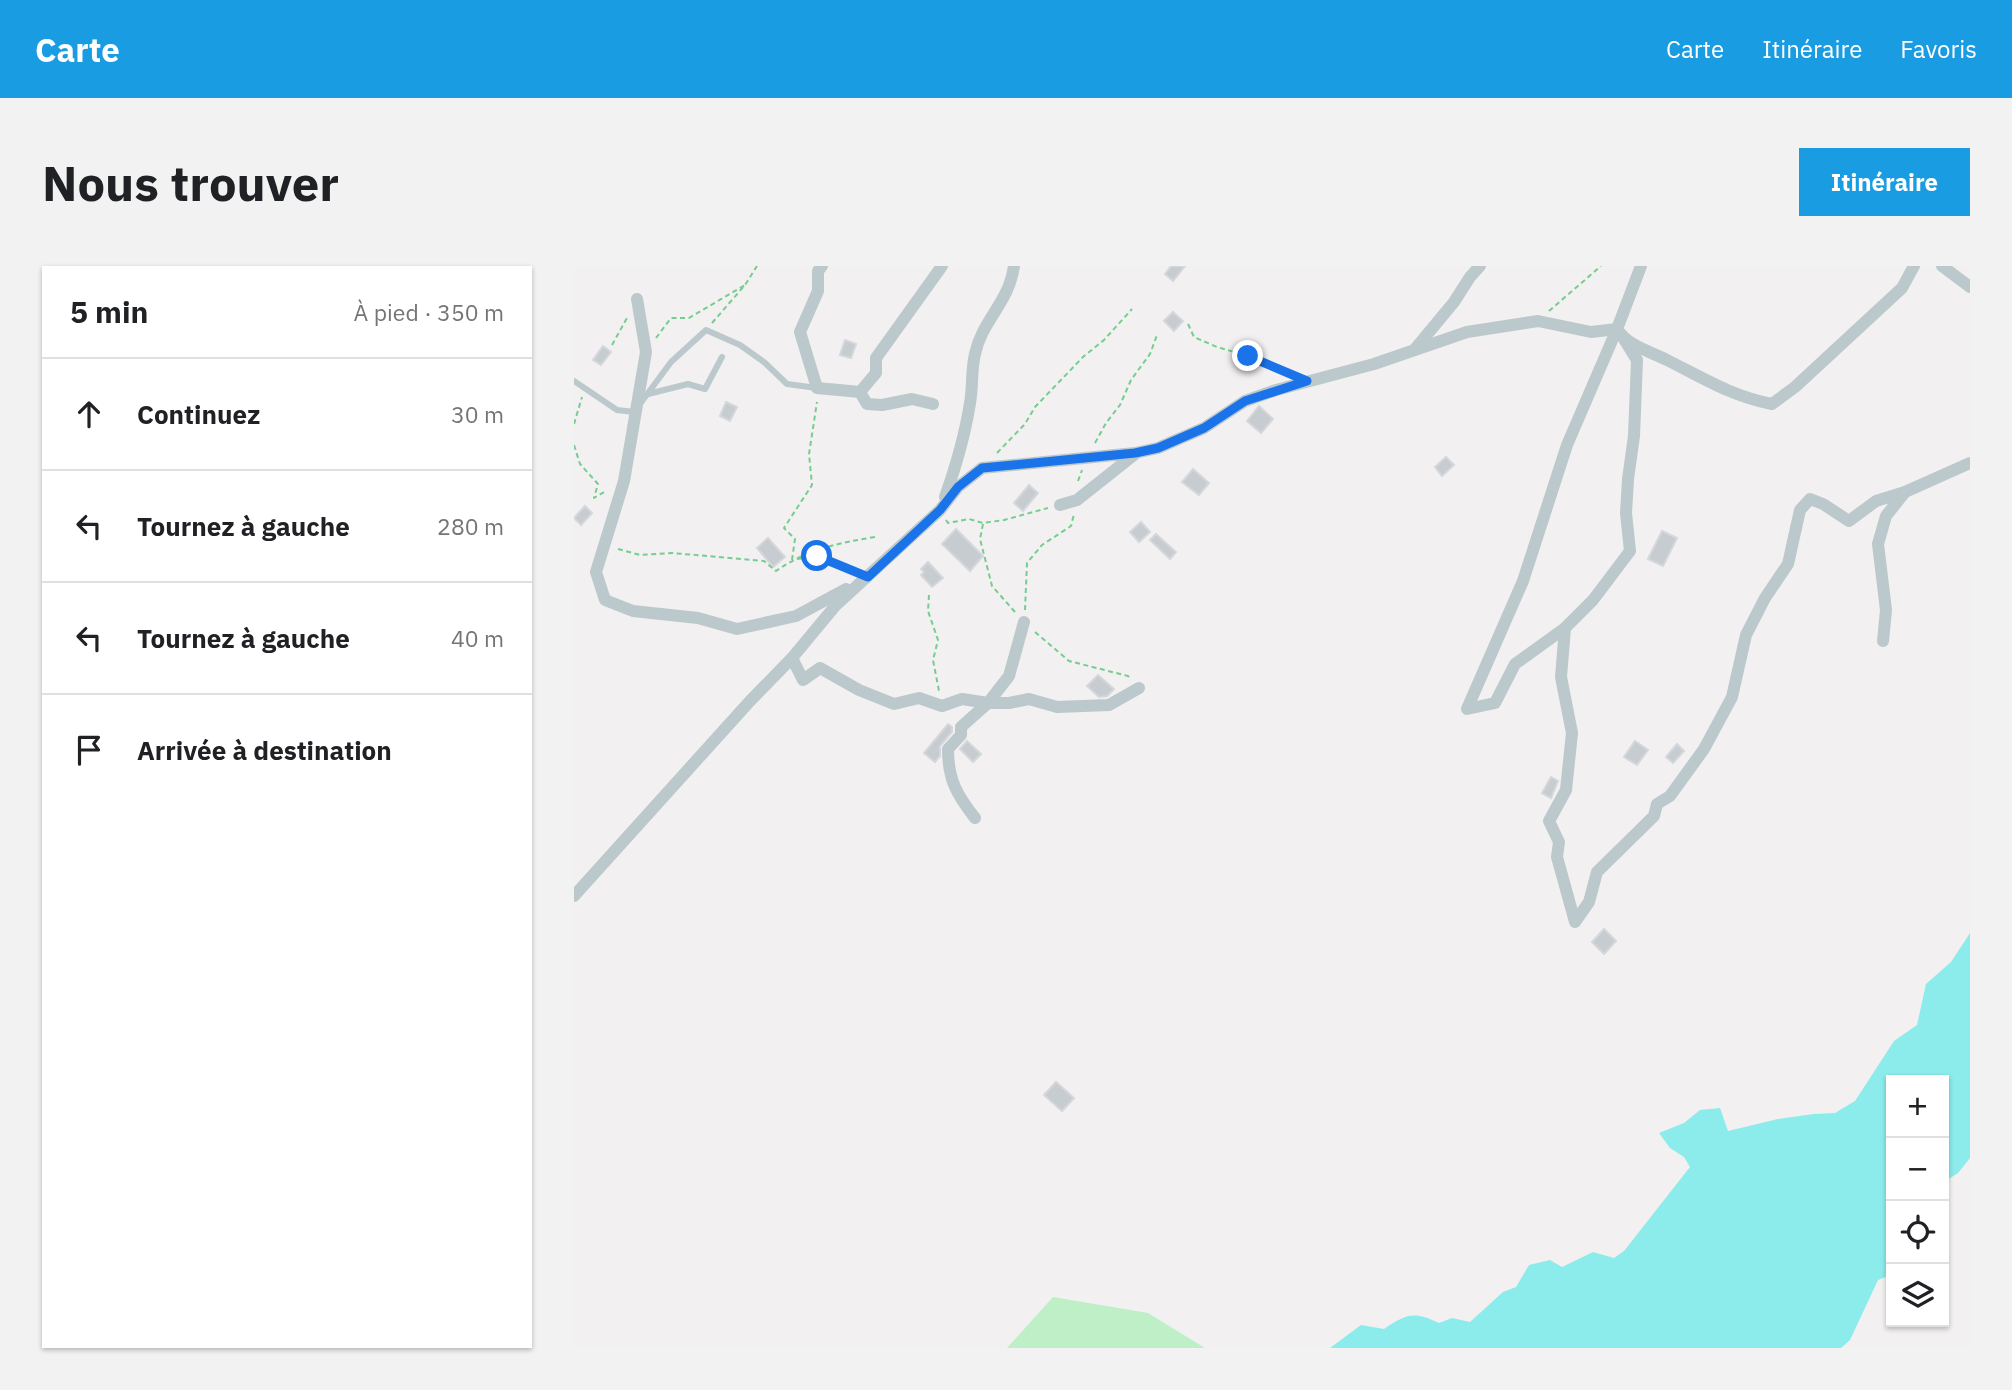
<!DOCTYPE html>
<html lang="fr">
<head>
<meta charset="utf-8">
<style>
  :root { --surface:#fff; --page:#f2f2f2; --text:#202124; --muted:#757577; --line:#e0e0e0; --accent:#1a9ce2 }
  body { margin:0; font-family:"IBM Plex Sans",sans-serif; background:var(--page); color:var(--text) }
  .controls { position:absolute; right:21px; bottom:21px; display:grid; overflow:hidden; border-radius:0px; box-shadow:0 2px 5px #0004 }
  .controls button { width:63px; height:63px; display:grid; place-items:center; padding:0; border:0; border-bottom:2px solid var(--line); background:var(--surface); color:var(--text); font:35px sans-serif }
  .stop { position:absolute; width:21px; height:21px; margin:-16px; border:5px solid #1a73e8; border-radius:50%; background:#fff }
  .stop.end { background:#1a73e8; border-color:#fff; box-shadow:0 2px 7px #0008 }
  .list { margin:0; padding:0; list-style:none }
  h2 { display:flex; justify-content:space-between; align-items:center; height:91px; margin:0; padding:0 28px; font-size:30px }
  h2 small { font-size:23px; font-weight:400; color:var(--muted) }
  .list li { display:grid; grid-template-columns:46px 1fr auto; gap:21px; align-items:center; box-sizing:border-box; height:112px; padding:0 28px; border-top:2px solid var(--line) }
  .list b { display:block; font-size:26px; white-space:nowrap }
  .list em { font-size:23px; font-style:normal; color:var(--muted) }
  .icon { flex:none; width:38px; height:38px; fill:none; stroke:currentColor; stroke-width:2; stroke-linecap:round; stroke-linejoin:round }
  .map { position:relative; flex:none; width:1396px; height:1082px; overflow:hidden; border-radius:0px }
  header { display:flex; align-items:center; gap:42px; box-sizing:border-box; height:98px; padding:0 35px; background:var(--accent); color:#fff }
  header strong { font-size:33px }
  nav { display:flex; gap:38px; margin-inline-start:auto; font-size:24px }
  .intro { display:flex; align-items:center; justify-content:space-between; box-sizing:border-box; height:168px; padding:0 42px }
  h1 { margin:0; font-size:49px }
  .button { padding:18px 32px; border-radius:0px; background:var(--accent); color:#fff; font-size:24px; font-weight:700 }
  main { display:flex; gap:42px; padding:0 42px }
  aside { flex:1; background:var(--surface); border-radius:0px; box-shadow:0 2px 5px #0004 }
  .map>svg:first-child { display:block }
</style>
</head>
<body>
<header>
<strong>Carte</strong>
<nav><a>Carte</a><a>Itinéraire</a><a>Favoris</a></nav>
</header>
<div class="intro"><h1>Nous trouver</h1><a class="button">Itinéraire</a></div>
<main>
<aside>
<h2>5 min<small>À pied · 350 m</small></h2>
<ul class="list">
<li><svg class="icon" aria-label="ahead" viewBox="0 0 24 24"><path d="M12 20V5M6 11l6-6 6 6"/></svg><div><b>Continuez</b></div><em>30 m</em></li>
<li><svg class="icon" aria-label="left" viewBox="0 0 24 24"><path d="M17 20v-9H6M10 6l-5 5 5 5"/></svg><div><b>Tournez à gauche</b></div><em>280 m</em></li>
<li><svg class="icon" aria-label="left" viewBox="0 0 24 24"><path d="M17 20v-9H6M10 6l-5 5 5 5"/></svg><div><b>Tournez à gauche</b></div><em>40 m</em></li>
<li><svg class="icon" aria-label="arrive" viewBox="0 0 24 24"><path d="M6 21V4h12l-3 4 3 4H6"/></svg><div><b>Arrivée à destination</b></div></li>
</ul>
</aside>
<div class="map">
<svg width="1396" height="1082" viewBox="0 0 1396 1082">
  <rect width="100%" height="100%" fill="#f2f0f0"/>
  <polygon fill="#beefc7" points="479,1031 574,1047 631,1082 433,1082"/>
  <path fill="#8ceceb" d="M1396,667v225l-12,15 -14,9v-102h-53v195l-13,5 -28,60 -9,8h-511l31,-23 23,4c23,-15 29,-18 55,-6l13,-5 18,4 33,-30 13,-5 13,-22 21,-5 12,7 31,-15 21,6 10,-7 66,-84 -6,-10 -14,-9 -11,-15 25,-10 16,-13 20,-2 8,23 50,-12 36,-5 21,-1 20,-12 39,-60 23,-16 9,-41 25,-22z"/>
  <g fill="#c6cccf" stroke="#d4d7db" stroke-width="2">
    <polygon points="597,0 611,0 599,15 591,8"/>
    <polygon points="599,46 609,55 600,65 590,55"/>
    <polygon points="271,74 282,78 277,92 266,89"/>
    <polygon points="29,80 37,86 27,99 19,94"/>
    <polygon points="152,136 163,141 156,155 146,150"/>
    <polygon points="685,140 699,153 687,167 673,155"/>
    <polygon points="872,191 880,199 868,210 861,201"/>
    <polygon points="619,203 635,217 625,229 608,216"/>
    <polygon points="455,219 464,227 449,245 440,237"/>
    <polygon points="11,240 18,247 7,259 0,252"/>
    <polygon points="567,256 576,266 565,276 556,266"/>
    <polygon points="382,263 409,290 396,305 368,278"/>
    <polygon points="1088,265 1103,272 1089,300 1074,293"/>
    <polygon points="582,268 602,286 596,293 576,274"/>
    <polygon points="194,272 211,291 199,301 183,282"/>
    <polygon points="354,296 369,312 358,321 347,309 350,306 347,303"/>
    <polygon points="524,409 540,423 533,430 525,431 513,420"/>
    <polygon points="374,458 378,461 378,466 366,480 366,490 361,496 350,487"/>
    <polygon points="393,475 407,488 399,496 386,483"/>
    <polygon points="1061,475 1074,484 1063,499 1050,491"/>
    <polygon points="1103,478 1110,485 1099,497 1092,491"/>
    <polygon points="977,511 984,515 977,532 968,527"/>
    <polygon points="1030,663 1042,675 1030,688 1018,676"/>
    <polygon points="482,816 500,832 488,845 470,829"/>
  </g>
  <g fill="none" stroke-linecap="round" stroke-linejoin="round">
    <g stroke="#76cd90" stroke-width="2" stroke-dasharray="5 3.5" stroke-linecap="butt">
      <polyline points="975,45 1027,0"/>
      <polyline points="138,57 171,19 183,0"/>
      <polyline points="614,58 620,71 643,81 674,90 712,107"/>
      <polyline points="82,72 97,52 115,52 171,19"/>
      <polyline points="38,79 53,52"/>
      <polyline points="0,158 8,131"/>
      <polyline points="521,177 532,157 546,139 557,114 576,88 583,69"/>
      <polyline points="0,179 6,198 24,218 20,232 32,225"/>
      <polyline points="423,187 451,158 461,141 509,91 530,74 558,43"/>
      <polyline points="504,215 508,204"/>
      <polyline points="372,254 374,257 395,253 409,257 430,254 474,242"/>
      <polyline points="409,258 406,273 418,320 441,346"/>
      <path d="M44,283l22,6 32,-2 92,8 12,10c32,-22 62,-28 99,-34"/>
      <polyline points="223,293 243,290 280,306"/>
      <polyline points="218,294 221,273 210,262 238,219 235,188 243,136"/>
      <polyline points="355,329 354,345 364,374 359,394 365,425"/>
      <polyline points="451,344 453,297 468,279 497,260 500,248"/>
      <polyline points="461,366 495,395 554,410 557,413"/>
    </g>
    <g stroke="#bbc8cc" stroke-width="6">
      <polyline points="0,115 43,144 60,146 97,96 132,64 166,79 190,96 213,118 243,122"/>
      <polyline points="74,128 114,118 131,123 148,91"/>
    </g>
    <g stroke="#bbc8cc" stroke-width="12">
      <polyline points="248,0 244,5 244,25 226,66 243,122 286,126 302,107 302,92 368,0"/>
      <polyline points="1368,0 1396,21"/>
      <polyline points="63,33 72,86 50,215 22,306 31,334 59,345 124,352 163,363 222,350 272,323"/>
      <polyline points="1050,73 1063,94 1060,170 1054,213 1052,247 1056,285 1019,334 991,362 987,411 998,467 992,524 975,555 985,576 983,591 1001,656 1015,636 1023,606 1080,550 1083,538 1096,530 1130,483 1158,431 1172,369 1191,332 1214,298 1226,244 1236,233 1249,238 1275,255 1302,235 1331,226"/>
      <polyline points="841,83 880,36 896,11 906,0"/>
      <polyline points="286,126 293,138 308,139 338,133 359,138"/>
      <path d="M371,231c11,-31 20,-62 25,-94 3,-16 1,-33 5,-49 7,-34 34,-51 39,-88"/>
      <polyline points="486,239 503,234 561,188"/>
      <path d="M991,362l-50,36 -20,39 -28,6 56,-128 44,-136 50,-116c11,17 32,22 50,31 36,18 64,36 105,44l23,-17 107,-99 12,-22"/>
      <polyline points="1309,375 1312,344 1304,278 1312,250 1331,226 1396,197"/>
      <polyline points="218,392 229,414 246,402 285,424 320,438 345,432 368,440 388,433 414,437 435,410 450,356"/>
      <path d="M401,552c-18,-23 -27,-38 -27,-69l13,-14v-8l27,-24h21l20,-4 28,8 52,-2 30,-17"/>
      <polyline points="0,630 176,435 218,392 262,339 366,244 384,221 408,202 561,187 584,182 630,162 671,135 702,124 800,98 893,66 964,55 1017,66 1043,63 1067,0"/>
    </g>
  </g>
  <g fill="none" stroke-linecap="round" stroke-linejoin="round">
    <polyline stroke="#1a73e8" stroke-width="9" points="243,290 294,311 366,244 384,221 408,202 561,187 584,182 630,162 671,135 733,115 674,90"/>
  </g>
</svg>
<div class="controls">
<button>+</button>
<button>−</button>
<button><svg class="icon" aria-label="locate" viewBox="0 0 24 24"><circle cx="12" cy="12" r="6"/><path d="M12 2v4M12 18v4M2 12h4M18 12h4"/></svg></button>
<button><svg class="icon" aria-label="layers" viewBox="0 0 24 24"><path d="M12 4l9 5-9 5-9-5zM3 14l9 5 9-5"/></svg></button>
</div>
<div class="stop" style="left:243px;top:290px"></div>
<div class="stop end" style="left:674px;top:90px"></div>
</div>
</main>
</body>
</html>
